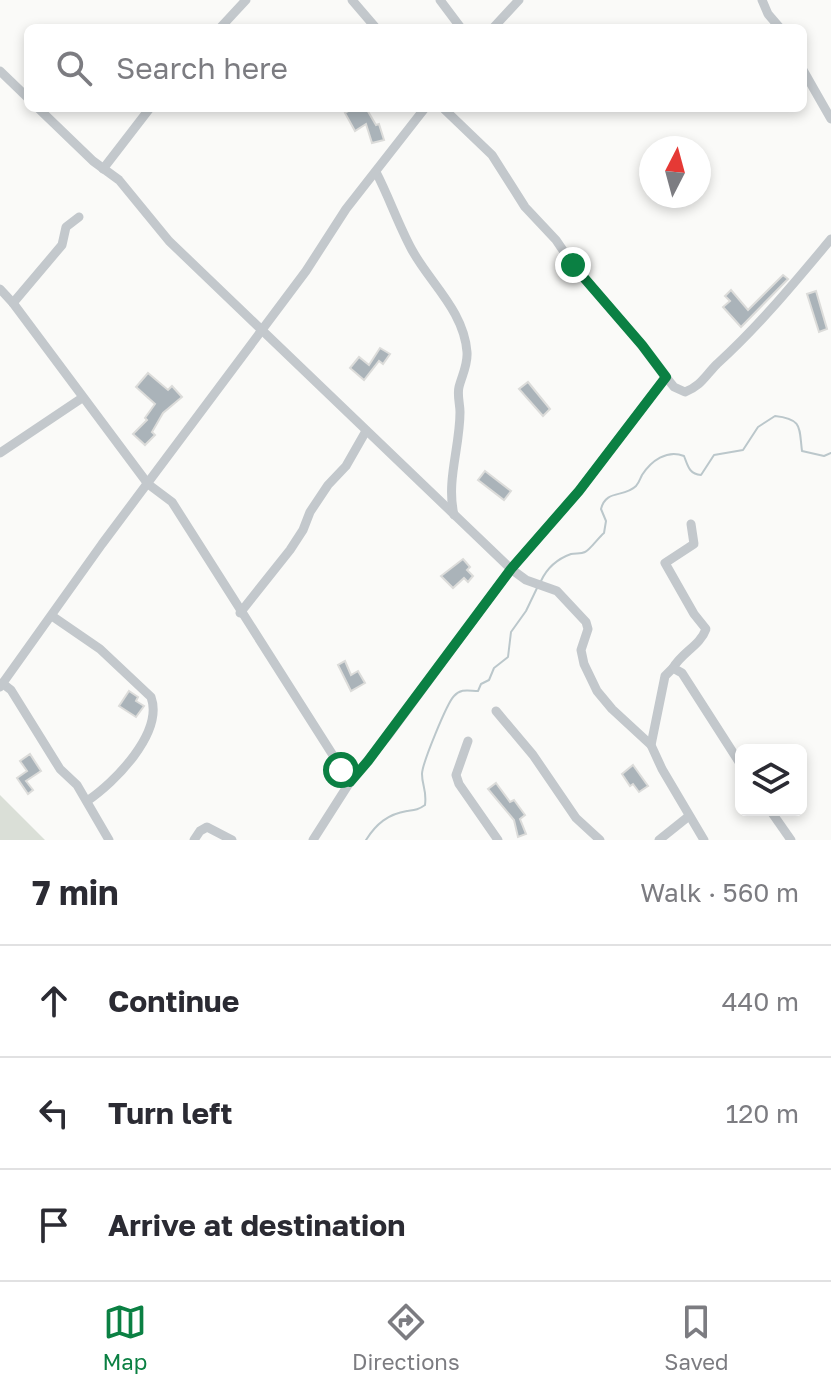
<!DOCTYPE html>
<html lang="en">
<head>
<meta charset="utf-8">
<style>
  :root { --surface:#fff; --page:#f2f2f3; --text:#2b2b33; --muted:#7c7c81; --line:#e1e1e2; --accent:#0b8043 }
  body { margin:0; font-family:"Golos Text",sans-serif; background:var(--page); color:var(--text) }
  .controls { position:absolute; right:24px; bottom:24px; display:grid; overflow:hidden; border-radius:12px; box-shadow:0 4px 12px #0003 }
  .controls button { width:72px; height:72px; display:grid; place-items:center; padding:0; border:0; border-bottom:2px solid var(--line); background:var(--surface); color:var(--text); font:40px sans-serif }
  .compass { position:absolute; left:639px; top:136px; width:72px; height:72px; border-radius:50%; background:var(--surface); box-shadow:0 4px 12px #0003; rotate:6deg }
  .stop { position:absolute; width:24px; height:24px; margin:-18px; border:6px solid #0b8043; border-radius:50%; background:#fff }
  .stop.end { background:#0b8043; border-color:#fff; box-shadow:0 2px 8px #0008 }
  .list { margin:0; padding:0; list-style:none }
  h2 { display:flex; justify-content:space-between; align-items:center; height:104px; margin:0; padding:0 32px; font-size:34px }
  h2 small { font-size:26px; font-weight:400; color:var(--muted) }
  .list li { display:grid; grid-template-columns:52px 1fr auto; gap:24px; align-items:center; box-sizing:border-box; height:112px; padding:0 32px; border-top:2px solid var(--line) }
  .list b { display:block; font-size:30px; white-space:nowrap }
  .list em { font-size:26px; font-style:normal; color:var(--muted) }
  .icon { flex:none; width:44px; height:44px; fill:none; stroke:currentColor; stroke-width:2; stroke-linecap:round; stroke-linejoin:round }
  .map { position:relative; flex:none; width:831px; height:840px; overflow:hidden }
  .search { position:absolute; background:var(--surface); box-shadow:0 4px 12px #0003; left:24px; right:24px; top:24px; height:88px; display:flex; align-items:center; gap:20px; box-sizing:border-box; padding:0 28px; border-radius:12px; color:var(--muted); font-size:30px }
  .sheet { height:440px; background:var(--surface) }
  nav { display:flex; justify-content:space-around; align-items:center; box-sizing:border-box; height:112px; border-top:2px solid var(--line); background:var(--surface); font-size:22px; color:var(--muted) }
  nav a { display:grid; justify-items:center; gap:4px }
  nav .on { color:var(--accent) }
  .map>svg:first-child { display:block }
</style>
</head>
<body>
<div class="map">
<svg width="831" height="840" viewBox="0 0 831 840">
  <rect width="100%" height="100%" fill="#fafaf8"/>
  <polygon fill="#dadfd7" points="0,795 45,840 0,840"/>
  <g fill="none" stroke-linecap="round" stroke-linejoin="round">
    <g stroke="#bbc7cb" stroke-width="2">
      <path d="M541,581c6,-13 16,-22 30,-27 5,-1 10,0 14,-2 5,-2 13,-14 19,-19l2,-12 -5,-12c5,-20 23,-11 35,-23 3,-3 4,-7 6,-11 9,-14 25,-26 42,-19 4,10 5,18 17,19l13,-20 29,-5 15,-23 17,-11c28,3 24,12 27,35l22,5 7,-3"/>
      <path d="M366,840c10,-16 22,-26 41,-29 8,-1 11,-1 18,-6 2,-15 -3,-19 -3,-31 0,-10 25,-71 32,-78 7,-8 15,-5 24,-5l3,-7 8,-4 5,-12 14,-11 3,-25 15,-21 12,-25"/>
    </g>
  </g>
  <g fill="#aab3b9" stroke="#dcdcda" stroke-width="2">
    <polygon points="354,108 366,108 376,125 379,124 384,140 372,143 366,124 355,131 345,113"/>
    <polygon points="783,275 788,279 741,327 723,307 730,301 725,296 731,290 748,310"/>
    <polygon points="816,291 827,329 819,332 807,294"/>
    <polygon points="380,348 390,354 383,364 379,361 364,380 350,368 359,357 369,365"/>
    <polygon points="148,373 168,390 172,386 182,397 163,413 152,432 155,435 145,445 133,434 147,420 145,418 155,404 136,387"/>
    <polygon points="528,382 550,409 543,416 519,389"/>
    <polygon points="485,471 511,491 504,500 478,480"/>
    <polygon points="463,559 470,567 467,570 473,576 468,582 464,578 453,588 441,576"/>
    <polygon points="345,661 351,675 358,671 365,683 351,691 338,665"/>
    <polygon points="129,691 138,697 136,701 144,706 136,717 119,706"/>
    <polygon points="30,754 41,771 26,781 33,790 28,794 17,778 27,771 20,761"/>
    <polygon points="633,765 648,786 639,792 633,784 630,786 622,774"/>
    <polygon points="496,783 510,802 514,800 525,815 520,819 526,834 518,837 514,820 488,789"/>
  </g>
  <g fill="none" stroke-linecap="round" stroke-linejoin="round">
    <g stroke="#c3c8cc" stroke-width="9">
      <polyline points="352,0 376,28"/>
      <polyline points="440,0 461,28"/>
      <polyline points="762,0 768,14 780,28"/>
      <polyline points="220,28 246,0"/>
      <polyline points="493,28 519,0"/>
      <polyline points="803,70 831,119"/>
      <polyline points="0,71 28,98"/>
      <polyline points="38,108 93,161 119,180 169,241 511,569 526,580 557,591 586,622 588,629 581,650 584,664 597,691 612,709 651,745 662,769 704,840"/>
      <polyline points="443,108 492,155 525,207 556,240 573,265 642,345 666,377"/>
      <polyline points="103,169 150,108"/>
      <path d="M376,172c13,25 22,52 36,78 18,33 52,61 55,102 1,13 -5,23 -8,35 -2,8 1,17 1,25 0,35 -14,69 -6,103"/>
      <polyline points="0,289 13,303 148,484 172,502 350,782"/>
      <polyline points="13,303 62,245 66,227 79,217"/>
      <polyline points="0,453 82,398"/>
      <polyline points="240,613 290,550 303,530 310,512 328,485 346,466 366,431"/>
      <path d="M52,616l48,33 51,48c13,36 -37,86 -64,104"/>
      <path d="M673,668c9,-16 27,-22 33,-39l-12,-15 -29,-51 29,-19 -3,-20"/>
      <polyline points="2,683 11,690 60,769 77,785 109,840"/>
      <polyline points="0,687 102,544 306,271 346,209 425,108"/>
      <polyline points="496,711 533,755 576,818 600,840"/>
      <polyline points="468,741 456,775 459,784 498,840"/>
      <polyline points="651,745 665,676 673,668 682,673 741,765"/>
      <polyline points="770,810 791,840"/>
      <polyline points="194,840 200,831 207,827 232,840"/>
      <path d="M313,840l37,-58 37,-45 124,-168 68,-78 87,-114 8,10 11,5c16,-6 20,-16 32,-28 42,-38 78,-82 114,-125"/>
      <polyline points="659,840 689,816"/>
    </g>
  </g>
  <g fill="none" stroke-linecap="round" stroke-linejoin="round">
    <polyline stroke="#0b8043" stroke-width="10" points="341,770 350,782 368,761 511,569 579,491 666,377 642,345 573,265"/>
  </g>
</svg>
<div class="controls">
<button><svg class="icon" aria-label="layers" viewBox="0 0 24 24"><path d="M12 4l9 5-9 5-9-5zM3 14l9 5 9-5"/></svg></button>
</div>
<svg class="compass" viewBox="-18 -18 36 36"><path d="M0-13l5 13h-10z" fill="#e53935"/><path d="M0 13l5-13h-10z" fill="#7c7c81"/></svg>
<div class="stop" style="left:341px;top:770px"></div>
<div class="stop end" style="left:573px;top:265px"></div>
<div class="search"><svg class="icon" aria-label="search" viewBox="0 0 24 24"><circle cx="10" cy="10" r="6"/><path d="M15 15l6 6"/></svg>Search here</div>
</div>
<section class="sheet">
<h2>7 min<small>Walk · 560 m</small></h2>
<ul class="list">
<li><svg class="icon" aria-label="ahead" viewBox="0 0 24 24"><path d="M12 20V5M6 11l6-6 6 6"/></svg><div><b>Continue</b></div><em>440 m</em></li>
<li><svg class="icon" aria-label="left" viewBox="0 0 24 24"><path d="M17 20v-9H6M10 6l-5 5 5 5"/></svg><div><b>Turn left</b></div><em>120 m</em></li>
<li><svg class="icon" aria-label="arrive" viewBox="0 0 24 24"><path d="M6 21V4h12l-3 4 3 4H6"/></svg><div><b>Arrive at destination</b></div></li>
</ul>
</section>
<nav>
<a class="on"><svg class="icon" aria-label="map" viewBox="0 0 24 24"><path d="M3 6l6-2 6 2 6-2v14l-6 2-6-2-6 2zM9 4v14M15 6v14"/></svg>Map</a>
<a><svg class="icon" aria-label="directions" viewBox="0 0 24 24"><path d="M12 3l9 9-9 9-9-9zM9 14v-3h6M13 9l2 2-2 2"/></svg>Directions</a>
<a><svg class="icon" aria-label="saved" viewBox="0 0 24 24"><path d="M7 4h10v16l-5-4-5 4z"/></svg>Saved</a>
</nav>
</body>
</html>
